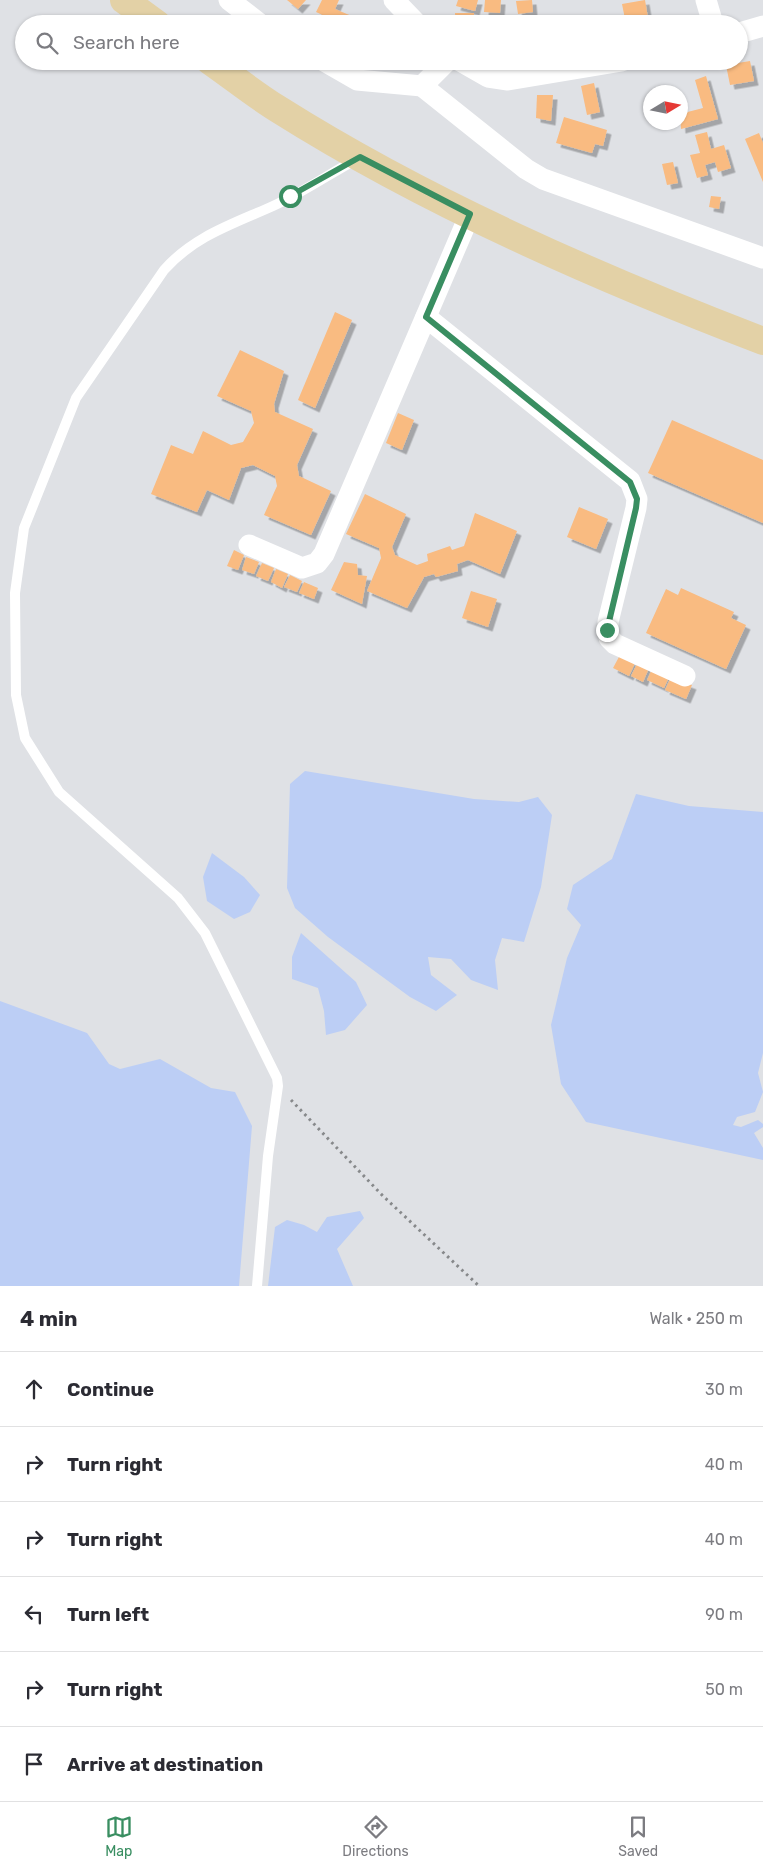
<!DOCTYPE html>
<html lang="en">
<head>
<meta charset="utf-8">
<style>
  :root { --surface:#fff; --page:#f2f2f3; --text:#2b2b33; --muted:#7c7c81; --line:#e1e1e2; --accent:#398e61 }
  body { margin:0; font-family:Rubik,sans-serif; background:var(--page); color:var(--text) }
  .compass { position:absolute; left:643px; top:85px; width:45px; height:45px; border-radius:50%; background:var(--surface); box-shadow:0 1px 4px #0004; rotate:80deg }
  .stop { position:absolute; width:15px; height:15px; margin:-11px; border:4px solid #398e61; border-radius:50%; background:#fff }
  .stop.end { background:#398e61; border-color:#fff; box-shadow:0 1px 5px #0008 }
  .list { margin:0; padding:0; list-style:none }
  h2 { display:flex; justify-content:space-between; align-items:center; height:65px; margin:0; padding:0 20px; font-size:21px }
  h2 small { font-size:16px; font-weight:400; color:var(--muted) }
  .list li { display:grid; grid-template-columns:32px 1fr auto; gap:15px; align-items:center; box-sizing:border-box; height:75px; padding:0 20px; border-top:1px solid var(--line) }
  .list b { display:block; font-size:19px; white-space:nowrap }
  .list em { font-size:16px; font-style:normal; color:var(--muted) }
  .icon { flex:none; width:28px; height:28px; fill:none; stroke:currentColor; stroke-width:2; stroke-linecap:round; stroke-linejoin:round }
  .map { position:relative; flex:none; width:763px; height:1286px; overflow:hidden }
  .search { position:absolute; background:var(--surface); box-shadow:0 1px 4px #0004; left:15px; right:15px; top:15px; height:55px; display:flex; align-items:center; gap:12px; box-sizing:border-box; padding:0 18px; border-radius:28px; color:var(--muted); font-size:19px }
  .sheet { height:515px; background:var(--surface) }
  nav { display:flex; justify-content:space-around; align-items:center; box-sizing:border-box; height:70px; border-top:1px solid var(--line); background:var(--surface); font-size:14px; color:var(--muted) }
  nav a { display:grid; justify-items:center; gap:2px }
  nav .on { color:var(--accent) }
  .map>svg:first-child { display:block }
</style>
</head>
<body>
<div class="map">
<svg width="763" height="1286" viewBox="0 0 763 1286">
  <defs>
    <filter id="shadow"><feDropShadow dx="4.5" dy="4.5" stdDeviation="0" flood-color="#0004"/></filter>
  </defs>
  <rect width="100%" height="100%" fill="#dfe1e5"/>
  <g fill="#bccef5">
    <polygon points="305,771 474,799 519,802 538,797 552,815 541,887 524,942 502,938 495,960 498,990 471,980 451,959 428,957 431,975 457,995 436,1011 410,997 328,937 295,908 287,888 290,784"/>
    <polygon points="636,794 689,806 763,812 763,1053 758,1073 763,1092 755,1112 737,1117 733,1125 741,1127 758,1120 763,1124 763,1127 754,1133 763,1148 763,1160 586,1122 561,1084 551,1025 567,958 581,925 567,909 573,885 612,859"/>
    <polygon points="212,853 244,877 260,895 250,912 234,919 207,901 203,877"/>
    <polygon points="301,933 356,982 367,1005 345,1030 326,1035 324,1011 318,988 292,979 292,957"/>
    <polygon points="0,1001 87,1033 109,1064 120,1069 160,1059 211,1088 235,1092 252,1126 239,1286 0,1286"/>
    <polygon points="360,1211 364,1218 337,1249 353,1286 268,1286 275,1227 287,1220 304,1225 317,1232 327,1217"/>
  </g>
  <g fill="#f9bb81" filter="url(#shadow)">
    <polygon points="287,0 306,0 298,9"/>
    <polygon points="322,0 339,0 335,9 354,17 351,24 342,24 316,12"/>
    <polygon points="458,0 478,0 475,11 456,6"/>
    <polygon points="485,0 501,0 500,13 484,12"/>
    <polygon points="532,0 533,12 518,14 516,1"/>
    <polygon points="645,0 649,24 626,24 622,4"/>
    <polygon points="455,13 474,13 474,24 456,24"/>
    <polygon points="478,15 487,18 486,24 476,24"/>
    <polygon points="489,16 505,16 506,24 489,24"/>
    <polygon points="531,16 531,24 518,24 518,17"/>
    <polygon points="750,61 754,81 730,85 726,65"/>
    <polygon points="706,76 718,119 681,129 680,114 703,108 695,80"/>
    <polygon points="594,83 600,112 587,115 581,86"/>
    <polygon points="537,95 553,95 551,121 536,118"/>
    <polygon points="564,117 607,130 603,146 595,144 592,153 556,143"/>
    <polygon points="707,132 711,149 724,145 731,168 718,172 715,162 705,165 708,175 697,178 690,155 700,153 695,135"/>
    <polygon points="759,133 763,143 763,182 745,139"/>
    <polygon points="673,162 678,183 667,185 662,164"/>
    <polygon points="711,196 721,197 719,209 709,207"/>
    <polygon points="335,312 352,320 315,408 298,400"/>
    <polygon points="240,350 284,371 274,404 275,412 313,429 297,465 299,476 331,491 311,535 264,515 277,486 275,476 253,465 241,468 229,500 207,490 197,512 151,494 171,445 193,454 203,431 231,445 243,442 254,423 251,411 217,396"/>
    <polygon points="398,413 414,420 402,450 386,443"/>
    <polygon points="672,420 763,460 763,523 648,473"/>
    <polygon points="365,494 406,514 392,547 395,555 417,565 428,561 427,554 450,546 452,550 464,546 475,513 517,531 500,574 468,560 457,564 458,571 436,577 434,574 424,577 407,608 367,591 381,558 379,548 346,534"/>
    <polygon points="579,507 608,519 596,549 567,537"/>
    <polygon points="234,550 244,555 238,570 227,566"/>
    <polygon points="246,557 259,562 254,574 242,570"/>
    <polygon points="344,562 357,564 358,575 367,576 362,604 331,590"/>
    <polygon points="262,563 274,568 268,581 256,576"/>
    <polygon points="276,569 288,574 282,588 271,582"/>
    <polygon points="290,575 302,581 297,592 284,587"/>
    <polygon points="304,582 318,588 314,599 299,593"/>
    <polygon points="681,588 734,612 731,618 746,625 726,669 646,633 666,589 678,595"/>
    <polygon points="471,591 497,599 488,627 462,618"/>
    <polygon points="620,655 635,663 629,676 613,668"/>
    <polygon points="638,662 649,668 643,682 631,676"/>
    <polygon points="653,667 670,675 664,688 647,680"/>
    <polygon points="671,677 692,685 686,699 665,690"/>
  </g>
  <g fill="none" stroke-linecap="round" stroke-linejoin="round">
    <polyline stroke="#87898b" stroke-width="3" stroke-dasharray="2.5 4" stroke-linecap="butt" points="291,1100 383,1196 479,1286"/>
    <path stroke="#fff" stroke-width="10" d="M257,1286l11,-130 10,-70 -1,-8 -72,-145 -27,-35 -119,-106 -34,-54 -9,-43 -1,-102 9,-65 52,-130 88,-128c30,-34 69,-46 109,-64 29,-13 56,-32 84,-47"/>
    <g stroke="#fff" stroke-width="21">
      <polyline points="229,0 260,24"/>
      <polyline points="394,0 417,24"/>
      <polyline points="706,0 713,24"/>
      <polyline points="739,33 763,26"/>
      <polyline points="324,61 357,80 422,86 447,61"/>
      <polyline points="460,61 488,77 508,80 622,61"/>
      <polyline points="422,86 526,169 543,179 763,258"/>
      <polyline points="426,317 630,481 637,499 636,508 608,622 609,638 615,644 685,676"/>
      <polyline points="249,545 302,568 317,563 324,554 470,214"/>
    </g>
    <g stroke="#e3d1a6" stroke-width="28">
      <polyline points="124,0 157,24"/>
      <path d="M210,61c23,16 45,34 68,48 149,94 321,169 485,232"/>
    </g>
  </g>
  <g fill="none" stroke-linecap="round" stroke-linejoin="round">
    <polyline stroke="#398e61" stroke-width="6" points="290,196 360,157 470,214 426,317 630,482 637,499 636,508 607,630"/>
  </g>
</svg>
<svg class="compass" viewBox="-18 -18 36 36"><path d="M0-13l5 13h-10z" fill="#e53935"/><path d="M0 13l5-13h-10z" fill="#7c7c81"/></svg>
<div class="stop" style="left:290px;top:196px"></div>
<div class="stop end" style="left:607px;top:630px"></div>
<div class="search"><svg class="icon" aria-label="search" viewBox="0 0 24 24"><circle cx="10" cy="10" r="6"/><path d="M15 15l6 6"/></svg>Search here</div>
</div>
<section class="sheet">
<h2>4 min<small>Walk · 250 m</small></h2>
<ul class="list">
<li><svg class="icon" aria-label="ahead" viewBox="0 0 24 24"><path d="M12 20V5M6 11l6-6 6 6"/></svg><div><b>Continue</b></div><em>30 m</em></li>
<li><svg class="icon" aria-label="right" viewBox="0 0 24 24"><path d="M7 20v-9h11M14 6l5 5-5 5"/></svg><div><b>Turn right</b></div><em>40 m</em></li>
<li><svg class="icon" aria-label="right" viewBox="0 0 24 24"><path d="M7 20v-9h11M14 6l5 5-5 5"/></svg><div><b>Turn right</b></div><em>40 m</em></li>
<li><svg class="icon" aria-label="left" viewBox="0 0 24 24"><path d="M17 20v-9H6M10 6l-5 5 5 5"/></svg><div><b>Turn left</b></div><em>90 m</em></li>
<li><svg class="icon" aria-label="right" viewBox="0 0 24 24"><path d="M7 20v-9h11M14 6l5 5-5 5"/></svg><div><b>Turn right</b></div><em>50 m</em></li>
<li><svg class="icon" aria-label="arrive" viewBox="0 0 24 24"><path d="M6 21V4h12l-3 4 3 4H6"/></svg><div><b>Arrive at destination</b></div></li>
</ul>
</section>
<nav>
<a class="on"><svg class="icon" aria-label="map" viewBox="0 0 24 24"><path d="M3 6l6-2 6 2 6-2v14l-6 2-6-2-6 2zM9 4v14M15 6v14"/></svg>Map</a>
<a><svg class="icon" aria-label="directions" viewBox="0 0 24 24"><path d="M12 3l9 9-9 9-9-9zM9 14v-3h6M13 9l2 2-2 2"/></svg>Directions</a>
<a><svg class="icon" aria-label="saved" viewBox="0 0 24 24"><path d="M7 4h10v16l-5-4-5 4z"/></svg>Saved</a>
</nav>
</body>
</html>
